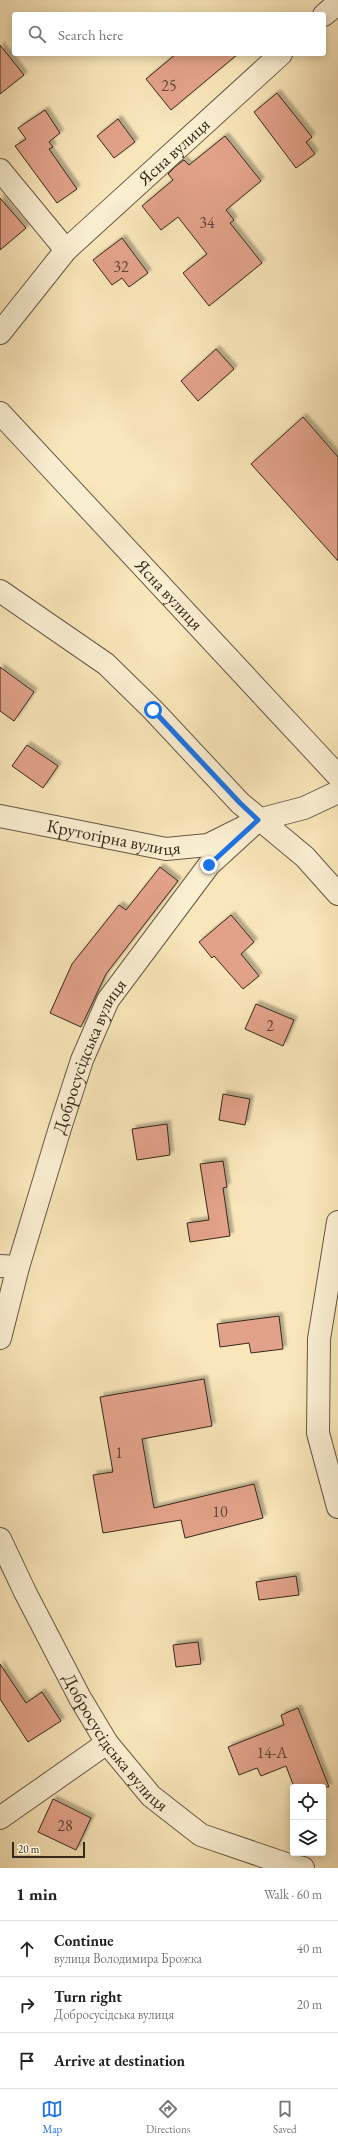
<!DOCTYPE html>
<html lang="en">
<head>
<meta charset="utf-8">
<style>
  :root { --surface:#fff; --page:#f2f2f2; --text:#222; --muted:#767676; --line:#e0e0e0; --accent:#1a73e8 }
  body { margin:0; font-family:"EB Garamond",serif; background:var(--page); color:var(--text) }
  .controls { position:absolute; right:12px; bottom:12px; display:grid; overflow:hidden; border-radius:4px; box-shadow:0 2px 10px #0003 }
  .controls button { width:36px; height:36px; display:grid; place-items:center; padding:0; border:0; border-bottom:1px solid var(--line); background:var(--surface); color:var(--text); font:20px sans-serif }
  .scale { position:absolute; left:12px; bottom:10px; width:73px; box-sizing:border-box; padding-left:4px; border:2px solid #35281c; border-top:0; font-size:11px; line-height:14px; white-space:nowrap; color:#35281c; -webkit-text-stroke:3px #fbefd2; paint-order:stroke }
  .stop { position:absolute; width:12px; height:12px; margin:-9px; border:3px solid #1a73e8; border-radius:50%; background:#fff }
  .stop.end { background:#1a73e8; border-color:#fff; box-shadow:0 1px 4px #0008 }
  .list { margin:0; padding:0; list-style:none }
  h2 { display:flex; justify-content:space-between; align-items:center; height:52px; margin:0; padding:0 16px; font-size:17px }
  h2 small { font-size:13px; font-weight:400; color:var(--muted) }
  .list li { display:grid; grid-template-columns:26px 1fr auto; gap:12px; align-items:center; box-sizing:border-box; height:56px; padding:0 16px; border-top:1px solid var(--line) }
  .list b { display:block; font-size:15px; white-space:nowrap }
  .list p { margin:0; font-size:13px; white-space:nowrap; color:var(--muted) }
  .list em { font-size:13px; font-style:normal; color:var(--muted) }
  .icon { flex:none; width:22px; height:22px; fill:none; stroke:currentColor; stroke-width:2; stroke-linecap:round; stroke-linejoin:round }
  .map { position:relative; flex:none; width:338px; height:1868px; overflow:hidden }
  .search { position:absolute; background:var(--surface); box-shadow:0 2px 10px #0003; left:12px; right:12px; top:12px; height:44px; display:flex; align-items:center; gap:10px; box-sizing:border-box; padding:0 14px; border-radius:4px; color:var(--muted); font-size:15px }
  .sheet { height:220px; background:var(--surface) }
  nav { display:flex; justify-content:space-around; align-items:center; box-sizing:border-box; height:56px; border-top:1px solid var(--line); background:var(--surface); font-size:11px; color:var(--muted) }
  nav a { display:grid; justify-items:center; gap:2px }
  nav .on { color:var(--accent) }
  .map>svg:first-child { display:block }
</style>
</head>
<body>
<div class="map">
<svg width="338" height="1868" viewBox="0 0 338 1868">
  <defs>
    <filter id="shadow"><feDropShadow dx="3.5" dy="-3.5" stdDeviation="1" flood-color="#0004"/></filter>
  </defs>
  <rect width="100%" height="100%" fill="#f9e6ba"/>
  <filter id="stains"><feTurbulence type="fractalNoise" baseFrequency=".005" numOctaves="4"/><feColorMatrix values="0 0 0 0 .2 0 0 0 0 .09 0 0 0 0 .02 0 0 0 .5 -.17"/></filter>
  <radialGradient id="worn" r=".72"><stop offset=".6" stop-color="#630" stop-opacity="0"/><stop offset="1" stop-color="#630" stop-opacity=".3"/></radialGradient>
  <g fill="#e2a289" stroke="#35281c" filter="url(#shadow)">
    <polygon points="0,45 24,75 0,94"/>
    <polygon points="176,54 238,54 171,110 146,79"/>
    <polygon points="277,93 312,137 306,142 315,154 296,168 254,112"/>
    <polygon points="45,110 60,133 49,142 53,147 49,149 77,189 57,203 15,146 26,139 18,128"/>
    <polygon points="118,119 135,142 114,158 97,136"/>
    <polygon points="225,136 261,181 226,210 234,220 230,223 262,263 209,306 183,273 207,254 178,217 161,230 142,206 173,180 168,174 176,166 184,160 189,165"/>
    <polygon points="0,198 26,228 0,250"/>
    <polygon points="122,238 148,273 129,287 122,278 112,285 93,260"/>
    <polygon points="216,349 234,369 198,401 181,381"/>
    <polygon points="303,417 338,457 338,561 251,464"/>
    <polygon points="0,667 34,692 14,721 0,711"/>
    <polygon points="27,745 58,766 43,788 12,766"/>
    <polygon points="160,867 178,881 106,974 81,1027 50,1013 72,964 119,905 126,910"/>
    <polygon points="231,915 254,942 241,954 259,976 243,989 214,956 212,958 199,942"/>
    <polygon points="256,1004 294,1020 283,1046 245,1029"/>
    <polygon points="223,1094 250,1099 245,1125 219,1120"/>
    <polygon points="167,1124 170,1155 137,1160 132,1129"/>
    <polygon points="223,1161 227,1187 223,1188 230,1236 190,1242 187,1223 209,1220 200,1164"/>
    <polygon points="279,1316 283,1349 251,1353 249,1343 220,1347 217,1324"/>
    <polygon points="204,1379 212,1426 142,1439 154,1508 254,1484 263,1518 185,1538 181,1520 103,1533 93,1475 113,1472 100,1397"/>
    <polygon points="296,1576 299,1595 259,1600 256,1582"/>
    <polygon points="198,1642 201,1664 176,1667 173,1645"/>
    <polygon points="0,1664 26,1703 42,1692 61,1721 28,1742 0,1699"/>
    <polygon points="298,1708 329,1787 294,1787 286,1766 261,1776 257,1768 239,1775 228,1747 284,1725 281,1715"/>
    <polygon points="53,1799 91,1818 76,1850 38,1832"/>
  </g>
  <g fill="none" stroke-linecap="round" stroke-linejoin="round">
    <g stroke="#665844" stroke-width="24">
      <g id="street">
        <polyline points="324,15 338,3"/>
        <polyline points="0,170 66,250"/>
        <path id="s1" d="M0,333l66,-83 215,-196"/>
        <path id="s2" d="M0,413l338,363"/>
        <polyline points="0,591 106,664 153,710 240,803 305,857 338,894"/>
        <path id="s3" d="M0,816l166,33 42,-4 50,-25 46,-12 34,-16"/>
        <polyline points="338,1222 319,1339 318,1433 338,1507"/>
        <polyline points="0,1266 18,1267"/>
        <path id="s4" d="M0,1338l18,-71 42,-139 22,-68 26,-60 101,-135 49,-45"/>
        <path id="s5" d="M0,1539l25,53 55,106 27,45 44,53 50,39 88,30 14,3"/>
        <polyline points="0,1818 107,1743"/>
      </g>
    </g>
    <use href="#street" stroke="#fbefd2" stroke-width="22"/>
  </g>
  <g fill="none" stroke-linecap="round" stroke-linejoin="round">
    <polyline stroke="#1a73e8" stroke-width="5" points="153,710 240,803 258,820 209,865"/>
  </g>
  <g text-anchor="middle" stroke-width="4" stroke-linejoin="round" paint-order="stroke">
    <g font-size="16" fill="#604637">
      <text x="169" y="91">25</text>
      <text x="207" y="228">34</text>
      <text x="121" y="272">32</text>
      <text x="270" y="1031">2</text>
      <text x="119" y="1458">1</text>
      <text x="220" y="1517">10</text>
      <text x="272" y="1758">14-А</text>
      <text x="65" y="1831">28</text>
    </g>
    <g font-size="18" fill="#35281c" stroke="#fbefd2">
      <text dy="6" stroke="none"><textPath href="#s1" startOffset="252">Ясна вулиця</textPath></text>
      <text dy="6" stroke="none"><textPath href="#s2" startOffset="248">Ясна вулиця</textPath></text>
      <text dy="6" stroke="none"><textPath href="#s3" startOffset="116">Крутогірна вулиця</textPath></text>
      <text dy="6" stroke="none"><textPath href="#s4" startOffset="296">Добросусідська вулиця</textPath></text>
      <text dy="6" stroke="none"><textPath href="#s5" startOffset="235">Добросусідська вулиця</textPath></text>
    </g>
  </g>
  <rect width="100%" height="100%" filter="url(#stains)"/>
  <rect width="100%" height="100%" fill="url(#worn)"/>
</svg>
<div class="controls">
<button><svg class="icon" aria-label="locate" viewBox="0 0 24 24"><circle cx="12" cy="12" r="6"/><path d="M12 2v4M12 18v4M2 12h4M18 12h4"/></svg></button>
<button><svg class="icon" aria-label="layers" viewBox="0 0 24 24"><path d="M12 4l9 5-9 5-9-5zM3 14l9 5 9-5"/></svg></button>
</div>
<div class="scale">20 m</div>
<div class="stop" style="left:153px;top:710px"></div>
<div class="stop end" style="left:209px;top:865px"></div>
<div class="search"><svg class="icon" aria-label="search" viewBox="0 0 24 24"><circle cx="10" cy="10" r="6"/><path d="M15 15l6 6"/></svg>Search here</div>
</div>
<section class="sheet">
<h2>1 min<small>Walk · 60 m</small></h2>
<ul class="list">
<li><svg class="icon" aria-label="ahead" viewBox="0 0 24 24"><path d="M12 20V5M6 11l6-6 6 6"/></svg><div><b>Continue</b><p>вулиця Володимира Брожка</p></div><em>40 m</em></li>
<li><svg class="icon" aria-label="right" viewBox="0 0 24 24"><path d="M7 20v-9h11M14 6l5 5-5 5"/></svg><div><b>Turn right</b><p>Добросусідська вулиця</p></div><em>20 m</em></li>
<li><svg class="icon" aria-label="arrive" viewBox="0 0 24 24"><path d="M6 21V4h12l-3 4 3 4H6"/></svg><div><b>Arrive at destination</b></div></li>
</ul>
</section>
<nav>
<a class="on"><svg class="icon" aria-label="map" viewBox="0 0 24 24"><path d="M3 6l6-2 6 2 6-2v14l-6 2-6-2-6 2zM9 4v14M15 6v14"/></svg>Map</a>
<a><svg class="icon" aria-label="directions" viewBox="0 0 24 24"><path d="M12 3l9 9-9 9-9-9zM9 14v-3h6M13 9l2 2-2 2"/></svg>Directions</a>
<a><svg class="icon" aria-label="saved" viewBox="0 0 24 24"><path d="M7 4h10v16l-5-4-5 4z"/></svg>Saved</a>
</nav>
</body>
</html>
